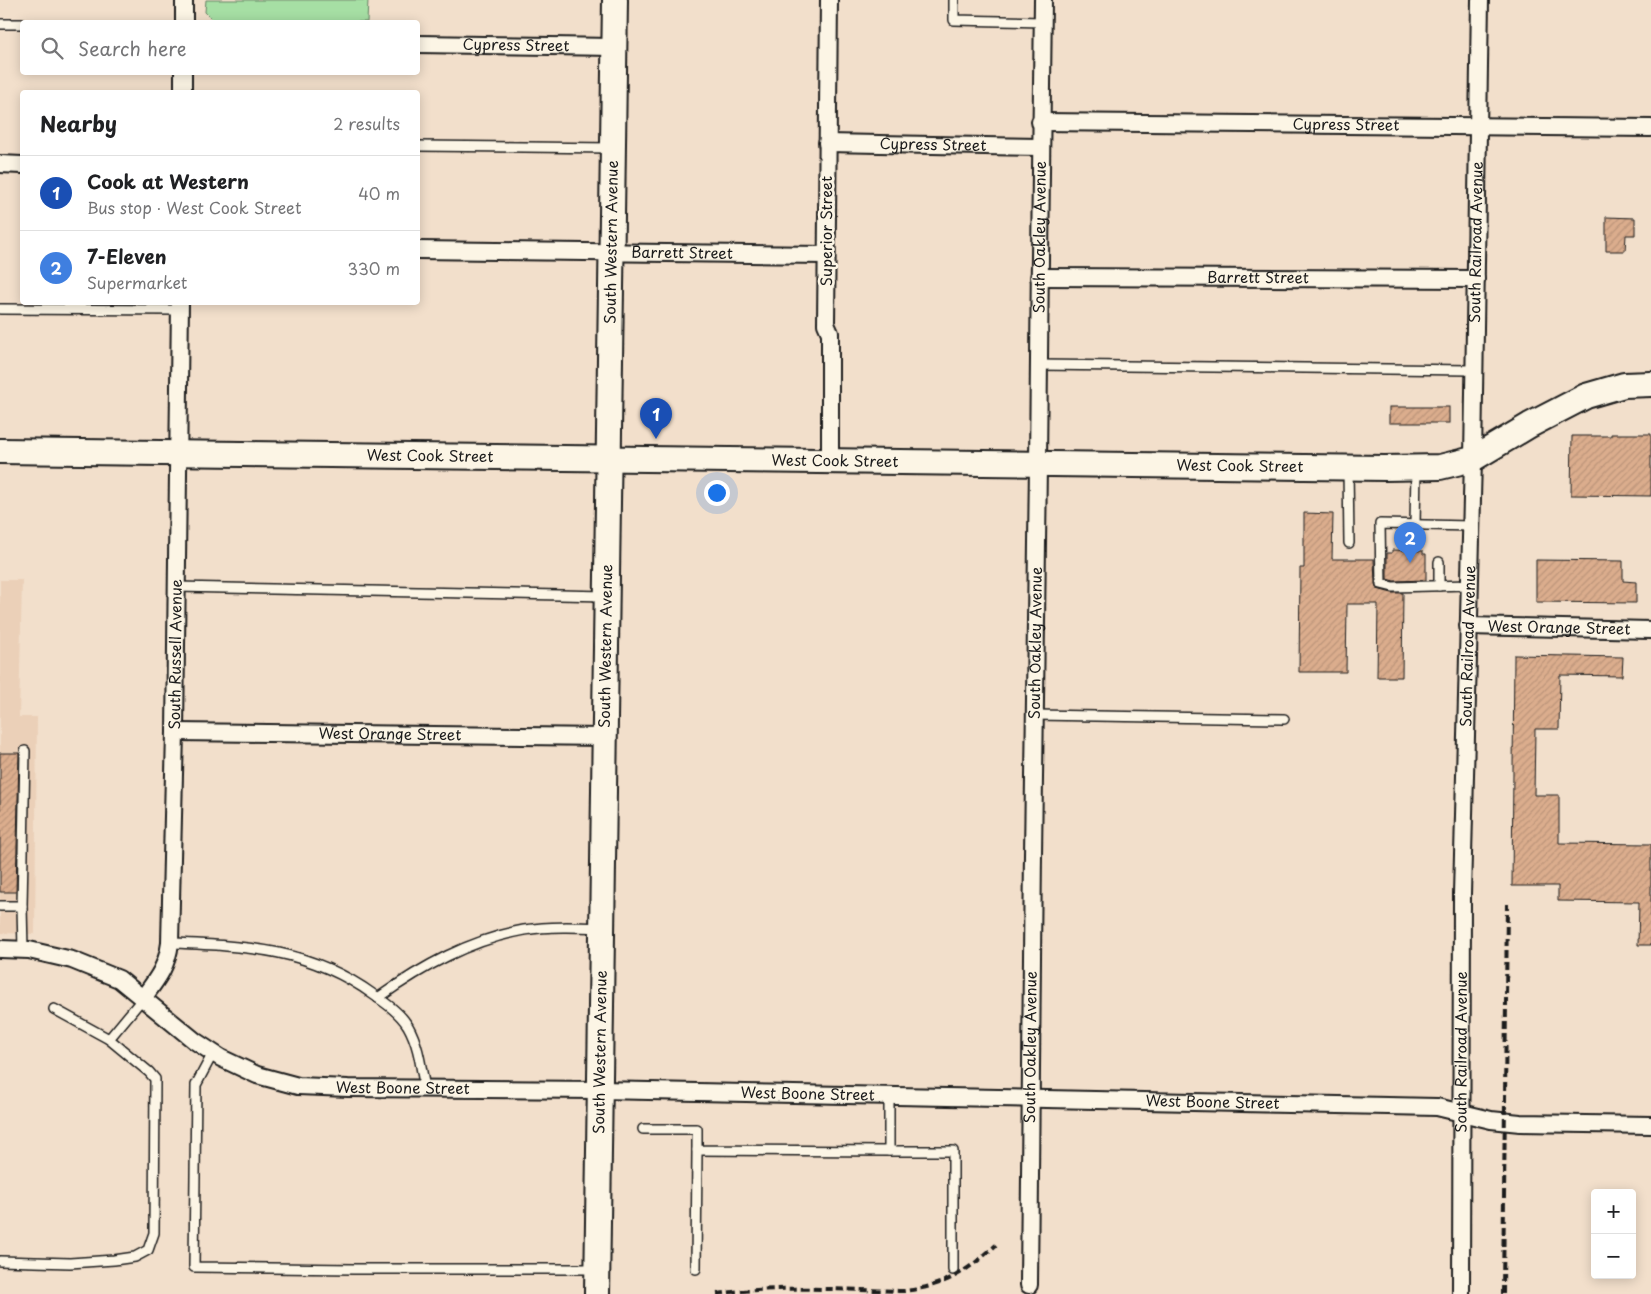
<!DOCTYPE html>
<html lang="en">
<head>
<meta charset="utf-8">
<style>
  :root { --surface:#fff; --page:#f6f6f6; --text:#202124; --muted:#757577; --line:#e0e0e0; --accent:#0b8043 }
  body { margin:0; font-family:"Playpen Sans",sans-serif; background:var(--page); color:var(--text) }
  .controls { position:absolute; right:15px; bottom:15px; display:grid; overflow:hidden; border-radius:5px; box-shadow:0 2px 12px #0003 }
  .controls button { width:45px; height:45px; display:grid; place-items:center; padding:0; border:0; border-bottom:1px solid var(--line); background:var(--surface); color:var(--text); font:25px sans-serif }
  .you { position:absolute; left:716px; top:492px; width:18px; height:18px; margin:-12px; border:4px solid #fff; border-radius:50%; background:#1a73e8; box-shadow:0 0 0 8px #1a73e833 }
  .badge { display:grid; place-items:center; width:32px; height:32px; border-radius:50%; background:var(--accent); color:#fff; font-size:16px; font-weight:700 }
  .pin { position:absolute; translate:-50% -41px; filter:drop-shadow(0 1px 2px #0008) }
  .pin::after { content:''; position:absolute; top:26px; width:18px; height:15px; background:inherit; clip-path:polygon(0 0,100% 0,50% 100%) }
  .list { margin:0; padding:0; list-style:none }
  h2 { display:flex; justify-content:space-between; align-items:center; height:65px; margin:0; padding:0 20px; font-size:21px }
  h2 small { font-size:16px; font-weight:400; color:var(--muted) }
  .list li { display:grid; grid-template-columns:32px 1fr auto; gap:15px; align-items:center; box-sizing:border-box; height:75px; padding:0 20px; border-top:1px solid var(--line) }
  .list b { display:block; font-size:19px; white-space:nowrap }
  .list p { margin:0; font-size:16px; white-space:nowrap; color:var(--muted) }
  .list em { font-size:16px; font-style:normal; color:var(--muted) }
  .icon { flex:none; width:28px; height:28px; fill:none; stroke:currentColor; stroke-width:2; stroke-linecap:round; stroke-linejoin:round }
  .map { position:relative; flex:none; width:1651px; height:1294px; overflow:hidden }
  .search { position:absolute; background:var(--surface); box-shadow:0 2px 12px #0003; left:20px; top:20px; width:400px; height:55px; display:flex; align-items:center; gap:12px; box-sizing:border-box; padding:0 18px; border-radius:5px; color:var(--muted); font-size:19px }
  .panel { position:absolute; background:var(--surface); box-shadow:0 2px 12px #0003; left:20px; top:90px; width:400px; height:215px; border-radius:5px }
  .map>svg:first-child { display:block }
</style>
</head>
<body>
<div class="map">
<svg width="1651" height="1294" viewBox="0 0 1651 1294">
  <defs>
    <pattern id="building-hatch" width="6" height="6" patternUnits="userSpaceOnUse" patternTransform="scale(1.25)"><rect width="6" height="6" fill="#dbad8d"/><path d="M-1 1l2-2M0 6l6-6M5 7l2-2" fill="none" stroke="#bb9479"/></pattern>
  </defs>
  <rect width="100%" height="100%" fill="#f2dfcb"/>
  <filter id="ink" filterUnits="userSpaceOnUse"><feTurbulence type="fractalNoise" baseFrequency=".02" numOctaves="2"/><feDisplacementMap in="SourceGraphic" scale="10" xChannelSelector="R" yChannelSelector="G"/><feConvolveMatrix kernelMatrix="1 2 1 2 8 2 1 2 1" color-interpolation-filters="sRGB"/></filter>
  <g filter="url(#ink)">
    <polygon fill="#ebd0b8" points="0,580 22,580 19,717 37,717 35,934 0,933"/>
    <polygon fill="#a6dfa4" stroke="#617e60" points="206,0 368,0 367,22 215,22 205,12"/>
    <g fill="url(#building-hatch)" stroke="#1c1c1c">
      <polygon points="1606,217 1635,218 1635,235 1626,235 1625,251 1606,251"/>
      <rect x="1389" y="407" width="60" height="16"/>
      <polygon points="1611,434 1651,434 1651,496 1571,495 1572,436 1611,436"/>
      <polygon points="1304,513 1333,514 1332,559 1374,559 1375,584 1377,589 1392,593 1403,593 1402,677 1377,677 1378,604 1347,604 1346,672 1299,672 1300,568 1304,568"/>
      <polygon points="1392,550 1423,551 1423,554 1426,554 1426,580 1394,581 1387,579 1387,553 1392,553"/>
      <polygon points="1536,560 1623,561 1623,581 1636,582 1636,603 1536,602"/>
      <polygon points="1514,655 1623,657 1622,676 1560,675 1559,729 1535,729 1534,795 1559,795 1559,843 1651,844 1651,945 1638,945 1639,902 1558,901 1558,886 1512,886"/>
      <polygon points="0,753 19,753 16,892 0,892"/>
    </g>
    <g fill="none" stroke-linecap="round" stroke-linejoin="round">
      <g stroke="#1c1c1c" stroke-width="12">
        <g id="lane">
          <polyline points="954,0 954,20 1042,22"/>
          <polyline points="0,24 22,24"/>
          <polyline points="418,146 612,148"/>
          <polyline points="0,309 180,310"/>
          <polyline points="1038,365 1470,370"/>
          <polyline points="1348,468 1349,543"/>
          <polyline points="1415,525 1416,468"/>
          <polyline points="1439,562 1439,586"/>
          <polyline points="1469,585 1393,587 1381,584 1380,524 1471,526"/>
          <polyline points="177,587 606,596"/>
          <polyline points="1035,715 1284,719"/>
          <polyline points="0,906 22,906"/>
          <path d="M170,943c77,3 139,5 204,52 13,9 26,18 34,31 11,19 13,42 17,63"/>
          <polyline points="23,950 22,906 25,751"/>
          <path d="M378,998c45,-32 92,-58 146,-68 26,-4 52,-3 78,-2"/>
          <polyline points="54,1009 109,1039"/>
          <polyline points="213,1053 196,1085 194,1267 354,1269 596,1269"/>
          <polyline points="889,1096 889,1151 953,1151 953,1270"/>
          <polyline points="643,1129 697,1129 697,1150 889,1151"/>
          <polyline points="0,1261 70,1263 114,1260 135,1257 148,1250 154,1233 155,1079 149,1072 109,1039 143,998"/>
          <polyline points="696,1269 697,1150"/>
        </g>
      </g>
      <g stroke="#1c1c1c" stroke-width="20">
        <g id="street">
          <polyline points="829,0 826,324 830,333 830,461"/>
          <polyline points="184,22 184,0"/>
          <path id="s1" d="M418,44l196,3"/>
          <polyline points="183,92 183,72"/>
          <path id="s2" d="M1040,122l611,6"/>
          <path id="s3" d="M827,143l213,4"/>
          <polyline points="0,164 22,165"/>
          <path id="s4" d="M418,250l408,5"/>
          <path id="s5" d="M1039,277l437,2"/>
          <path id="s6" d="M1468,626l183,4"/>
          <path id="s7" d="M175,732l430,5"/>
          <path id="s8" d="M0,949l29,1 43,10 47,19 76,62 26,17 36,17 41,11 50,2 252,2 837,17 54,13 29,3 131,2"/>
          <path id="s9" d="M143,998c14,-19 24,-31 27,-55l5,-211 5,-430"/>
          <path id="s10" d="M1029,1285c1,-273 6,-547 9,-820 2,-155 2,-310 5,-465"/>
          <path id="s11" d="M1461,1294l1,-400 11,-435 7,-459"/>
        </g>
      </g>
      <g stroke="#1c1c1c" stroke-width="28">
        <g id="secondary">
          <path id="s12" d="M0,451l1385,17 55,-1 33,-8 57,-34 56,-29 38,-11 27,-1"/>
          <path id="s13" d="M597,1294l18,-1294"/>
        </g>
      </g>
      <use href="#lane" stroke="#fcf5e5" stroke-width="9"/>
      <use href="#street" stroke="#fcf5e5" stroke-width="16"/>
      <use href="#secondary" stroke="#fcf5e5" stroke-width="24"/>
      <g stroke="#1c1c1c" stroke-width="4" stroke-dasharray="8 4" stroke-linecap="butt">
        <path d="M717,1294c61,-9 124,-4 187,-3 42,-5 62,-19 92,-46"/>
        <polyline points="1503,1294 1507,904"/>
      </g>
    </g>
  </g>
  <g text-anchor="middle" stroke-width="5" stroke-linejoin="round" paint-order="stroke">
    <g font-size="15" fill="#1c1c1c" stroke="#fcf5e5">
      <text dy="5" stroke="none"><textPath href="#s1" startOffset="98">Cypress Street</textPath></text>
      <text dy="5" stroke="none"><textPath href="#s2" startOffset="306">Cypress Street</textPath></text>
      <text dy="5" stroke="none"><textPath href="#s3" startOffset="106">Cypress Street</textPath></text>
      <text transform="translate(827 231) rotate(-90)" y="5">Superior Street</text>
      <text dy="5" stroke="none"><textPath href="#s10" startOffset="1048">South Oakley Avenue</textPath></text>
      <text dy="5" stroke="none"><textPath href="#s13" startOffset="1052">South Western Avenue</textPath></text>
      <text dy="5" stroke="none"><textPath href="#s11" startOffset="1052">South Railroad Avenue</textPath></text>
      <text dy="5" stroke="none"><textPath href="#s4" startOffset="264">Barrett Street</textPath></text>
      <text dy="5" stroke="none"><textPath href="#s5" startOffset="219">Barrett Street</textPath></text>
      <text dy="5" stroke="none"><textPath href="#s12" startOffset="430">West Cook Street</textPath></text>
      <text dy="5" stroke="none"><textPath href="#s12" startOffset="835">West Cook Street</textPath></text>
      <text dy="5" stroke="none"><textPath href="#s12" startOffset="1240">West Cook Street</textPath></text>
      <text dy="5" stroke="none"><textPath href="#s6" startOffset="91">West Orange Street</textPath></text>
      <text dy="5" stroke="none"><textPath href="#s10" startOffset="642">South Oakley Avenue</textPath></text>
      <text dy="5" stroke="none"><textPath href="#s13" startOffset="648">South Western Avenue</textPath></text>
      <text dy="5" stroke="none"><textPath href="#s11" startOffset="648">South Railroad Avenue</textPath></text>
      <text dy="5" stroke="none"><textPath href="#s9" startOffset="351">South Russell Avenue</textPath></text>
      <text dy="5" stroke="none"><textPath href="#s7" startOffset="215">West Orange Street</textPath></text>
      <text dy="5" stroke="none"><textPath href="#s10" startOffset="238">South Oakley Avenue</textPath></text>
      <text dy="5" stroke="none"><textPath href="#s13" startOffset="242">South Western Avenue</textPath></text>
      <text dy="5" stroke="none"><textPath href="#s11" startOffset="242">South Railroad Avenue</textPath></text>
      <text dy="5" stroke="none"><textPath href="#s8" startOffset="440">West Boone Street</textPath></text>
      <text dy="5" stroke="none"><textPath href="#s8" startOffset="845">West Boone Street</textPath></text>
      <text dy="5" stroke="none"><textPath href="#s8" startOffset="1250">West Boone Street</textPath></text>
    </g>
  </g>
</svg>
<div class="controls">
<button>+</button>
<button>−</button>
</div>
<div class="you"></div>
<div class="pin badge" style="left:656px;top:439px;background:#1a4fb4">1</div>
<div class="pin badge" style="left:1410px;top:563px;background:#3f7fe0">2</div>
<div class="search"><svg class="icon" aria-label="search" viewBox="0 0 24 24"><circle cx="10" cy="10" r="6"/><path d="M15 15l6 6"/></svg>Search here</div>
<section class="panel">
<h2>Nearby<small>2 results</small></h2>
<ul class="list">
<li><span class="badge" style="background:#1a4fb4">1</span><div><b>Cook at Western</b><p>Bus stop · West Cook Street</p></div><em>40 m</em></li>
<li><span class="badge" style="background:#3f7fe0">2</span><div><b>7-Eleven</b><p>Supermarket</p></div><em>330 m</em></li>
</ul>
</section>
</div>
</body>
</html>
